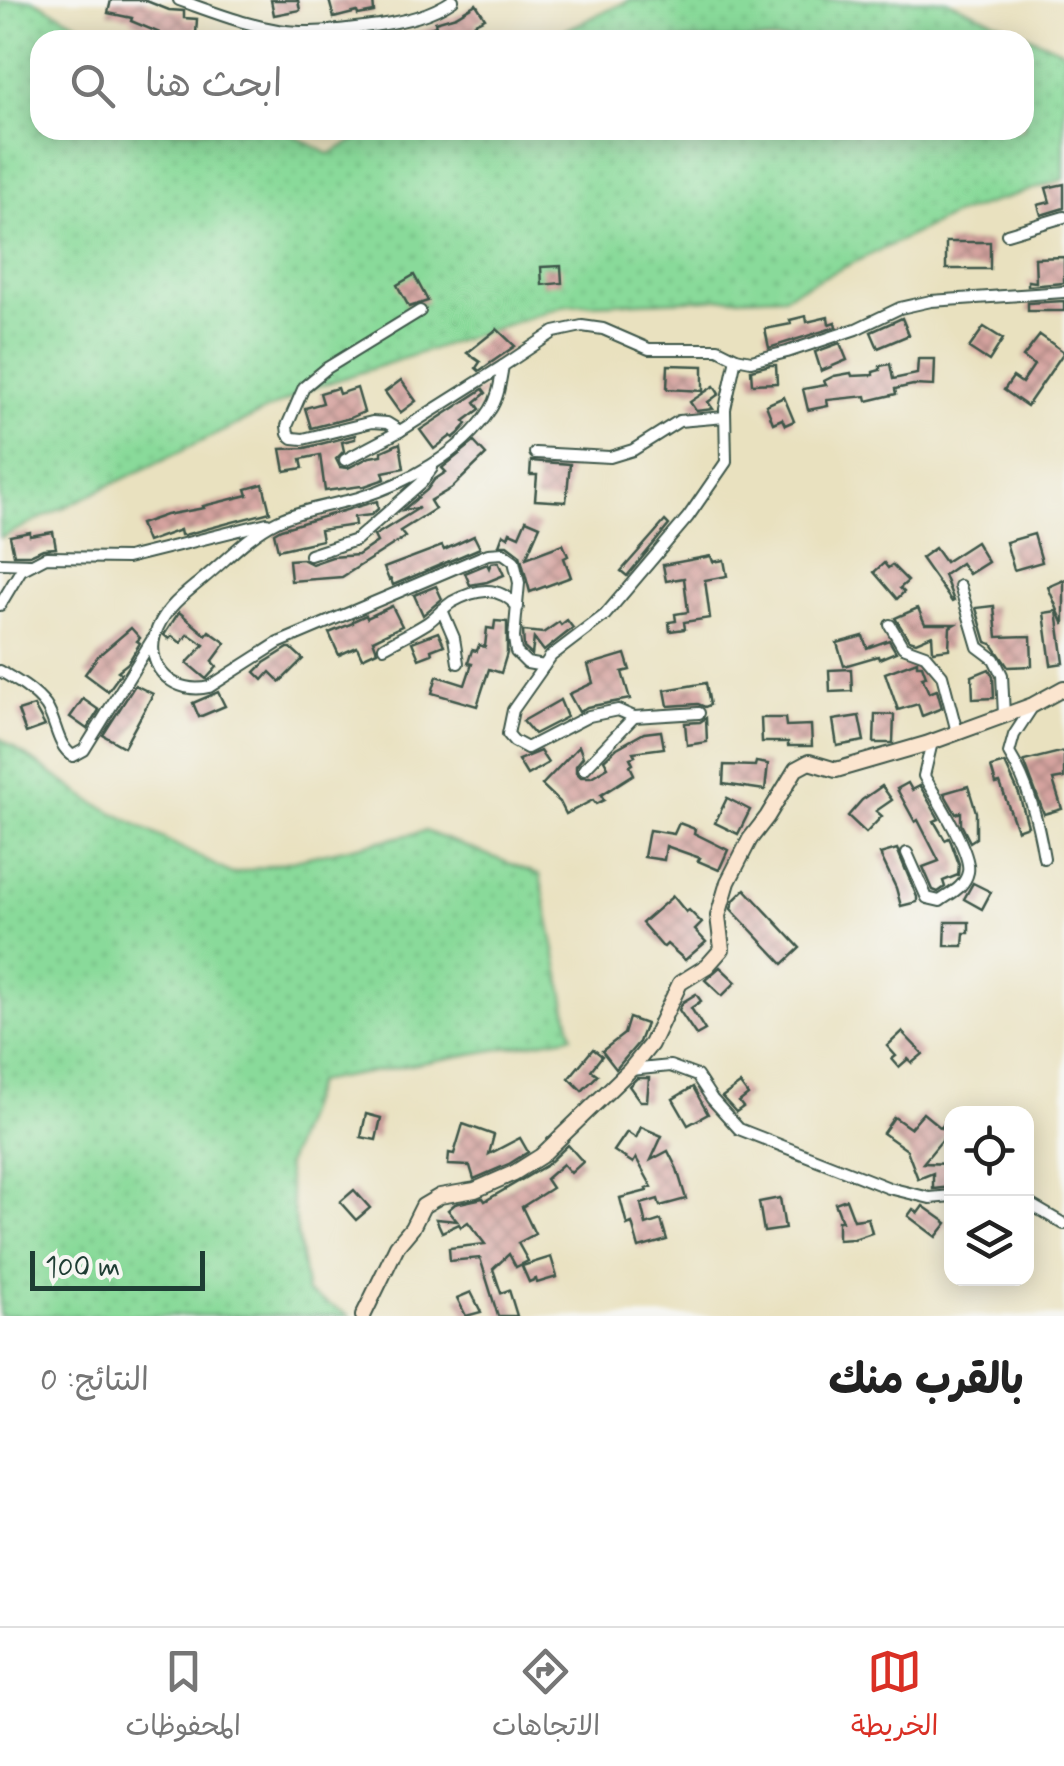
<!DOCTYPE html>
<html lang="ar">
<head>
<meta charset="utf-8">
<style>
  :root { --surface:#fff; --page:#f6f6f6; --text:#222; --muted:#767676; --line:#e0e0e0; --accent:#d93025 }
  body { margin:0; font-family:Mynerve,"Playpen Sans Arabic",sans-serif; background:var(--page); color:var(--text); direction:rtl }
  .controls { position:absolute; right:30px; bottom:30px; display:grid; overflow:hidden; border-radius:20px; box-shadow:0 5px 25px #0003 }
  .controls button { width:90px; height:90px; display:grid; place-items:center; padding:0; border:0; border-bottom:2px solid var(--line); background:var(--surface); color:var(--text); font:50px sans-serif }
  .scale { position:absolute; left:30px; bottom:25px; width:175px; box-sizing:border-box; padding-left:10px; border:5px solid #1f3d34; border-top:0; font-size:28px; line-height:35px; white-space:nowrap; color:#1f3d34; -webkit-text-stroke:8px #f6f6f2; paint-order:stroke }
  .list { margin:0; padding:0; list-style:none }
  h2 { display:flex; justify-content:space-between; align-items:center; height:130px; margin:0; padding:0 40px; font-size:42px }
  h2 small { font-size:32px; font-weight:400; color:var(--muted) }
  .icon { flex:none; width:55px; height:55px; fill:none; stroke:currentColor; stroke-width:2; stroke-linecap:round; stroke-linejoin:round }
  .map { position:relative; flex:none; width:1064px; height:1316px; overflow:hidden; direction:ltr }
  .search { position:absolute; background:var(--surface); box-shadow:0 5px 25px #0003; left:30px; right:30px; top:30px; height:110px; display:flex; align-items:center; gap:25px; box-sizing:border-box; padding:0 35px; border-radius:30px; color:var(--muted); font-size:38px }
  .sheet { height:310px; background:var(--surface) }
  nav { display:flex; justify-content:space-around; align-items:center; box-sizing:border-box; height:140px; border-top:2px solid var(--line); background:var(--surface); font-size:28px; color:var(--muted) }
  nav a { display:grid; justify-items:center; gap:5px }
  nav .on { color:var(--accent) }
  .map>svg:first-child { display:block }
</style>
</head>
<body>
<div class="map">
<svg width="1064" height="1316" viewBox="0 0 1064 1316">
  <defs>
    <pattern id="green-dots" width="8" height="8" patternUnits="userSpaceOnUse" patternTransform="scale(2.5)"><rect width="8" height="8" fill="#89da9a"/><path d="M2 2h.1M6 6h.1" fill="none" stroke="#76bc85" stroke-width="1.8" stroke-linecap="round"/></pattern>
    <pattern id="building-cross-hatch" width="8" height="8" patternUnits="userSpaceOnUse" patternTransform="scale(2.5)"><rect width="8" height="8" fill="#d5a39f"/><path d="M0 0l8 8M0 8l8-8" fill="none" stroke="#ac8682"/></pattern>
  </defs>
  <rect width="100%" height="100%" fill="#f6f6f2"/>
  <filter id="ink" filterUnits="userSpaceOnUse"><feTurbulence type="fractalNoise" baseFrequency=".01" numOctaves="2"/><feDisplacementMap in="SourceGraphic" scale="20" xChannelSelector="R" yChannelSelector="G"/><feConvolveMatrix kernelMatrix="1 2 1 2 8 2 1 2 1" color-interpolation-filters="sRGB"/></filter>
  <filter id="wash" filterUnits="userSpaceOnUse"><feTurbulence type="fractalNoise" baseFrequency=".0048" numOctaves="4" result="noise"/><feDisplacementMap in="SourceGraphic" scale="40" xChannelSelector="R" yChannelSelector="G"/><feGaussianBlur stdDeviation="2.25" result="paint"/><feColorMatrix in="noise" values="0 0 0 0 0 0 0 0 0 0 0 0 0 0 0 0 0 1.4 0 .05"/><feComposite in="paint" operator="in"/></filter>
  <g filter="url(#wash)">
    <rect width="100%" height="100%" fill="#e9e1bf"/>
    <g fill="url(#green-dots)" stroke="#548c67" stroke-width="2.5">
      <polygon points="0,0 33,0 110,40 40,40 40,130 283,130 329,154 374,130 1024,130 1024,40 544,40 630,0 946,0 1064,51 1064,179 953,215 784,296 567,305 313,388 0,538"/>
      <polygon points="0,738 93,802 232,874 425,831 540,875 572,1036 316,1082 286,1166 307,1293 351,1316 0,1316"/>
    </g>
    <g id="blocks">
      <g fill="url(#building-cross-hatch)">
        <polygon points="111,0 144,0 169,10 184,11 184,18 197,19 196,34 191,34 191,39 160,37 160,33 131,21 132,18 108,13"/>
        <polygon points="271,0 298,0 300,10 274,15"/>
        <polygon points="329,0 373,0 374,12 358,15 357,12 334,18"/>
        <polygon points="476,4 485,18 475,23 480,30 464,40 398,40 397,38 436,26 435,22 456,16"/>
        <polygon points="1064,184 1064,208 1041,215 1038,205 1050,202 1046,188"/>
        <rect x="946" y="242" width="44" height="27"/>
        <polygon points="1064,257 1064,283 1028,286 1028,281 1036,282 1035,258"/>
        <polygon points="561,266 562,283 542,285 541,267"/>
        <polygon points="414,275 428,301 409,307 397,285"/>
        <polygon points="1064,301 1064,311 1028,311 1028,303"/>
        <polygon points="806,316 807,322 828,317 829,324 835,322 836,327 769,348 765,329 791,324 790,320"/>
        <polygon points="902,318 909,335 878,348 871,332"/>
        <polygon points="984,327 1003,339 989,361 969,348"/>
        <polygon points="497,329 515,346 479,371 476,368 480,362 467,353"/>
        <polygon points="1040,335 1064,352 1027,406 1004,390 1013,377 1022,383 1034,365 1023,357"/>
        <polygon points="840,343 847,360 821,371 815,352"/>
        <polygon points="918,359 935,359 934,386 913,385 895,389 896,394 867,401 866,396 827,400 828,406 808,410 803,389 826,385 824,381 834,376 851,373 852,376 873,375 873,372 880,370 880,366 890,364 893,379 917,374"/>
        <polygon points="668,365 703,366 703,391 667,389"/>
        <polygon points="770,365 776,365 777,383 752,384 751,370"/>
        <polygon points="401,380 416,401 400,413 385,392"/>
        <polygon points="714,386 719,394 708,402 713,409 696,411 690,402"/>
        <polygon points="337,388 339,394 357,388 364,412 350,418 311,428 305,408 323,403 320,393"/>
        <polygon points="483,389 486,393 475,402 480,409 464,421 467,424 458,434 453,438 451,436 434,449 420,430"/>
        <polygon points="784,397 794,421 785,425 782,419 773,423 766,405"/>
        <polygon points="355,435 355,439 342,442 344,451 336,459 340,467 348,468 370,457 382,455 382,451 400,443 404,468 383,472 385,479 362,487 361,486 325,491 320,455 301,459 303,468 285,471 281,449 305,448"/>
        <polygon points="474,442 486,455 452,488 430,501 435,509 400,531 405,537 342,577 291,581 289,560 302,559 312,564 332,557 358,555 377,542 374,536 419,508 403,510 427,490 434,480 446,472 442,468"/>
        <polygon points="531,461 570,464 566,502 535,500 537,475 530,475"/>
        <polygon points="263,484 270,512 184,535 181,535 180,530 147,542 140,524 166,515 204,508 203,506 248,495 246,489"/>
        <polygon points="377,501 378,509 371,515 354,517 355,525 320,530 322,540 278,550 274,533 281,529"/>
        <polygon points="526,520 540,526 526,558 563,544 568,556 564,558 571,577 530,592 520,555 507,545 499,545 503,534 508,537 510,532 519,536"/>
        <polygon points="665,521 669,525 627,576 621,571"/>
        <polygon points="30,532 30,536 53,532 56,548 43,549 30,555 14,555 10,536"/>
        <polygon points="1034,534 1042,562 1014,570 1006,542"/>
        <polygon points="474,536 480,548 393,585 391,579 389,580 384,568 442,546 444,550"/>
        <polygon points="976,542 988,562 969,574 961,563 944,575 954,601 952,602 921,558 935,548 945,562"/>
        <polygon points="711,556 713,562 724,560 727,576 705,580 710,618 684,622 685,629 670,631 669,622 676,621 675,614 688,612 684,578 666,581 663,565"/>
        <polygon points="498,562 504,575 487,582 470,585 465,573 487,564 489,568 491,563"/>
        <polygon points="884,563 888,568 892,565 908,581 900,588 904,592 897,599 874,572"/>
        <polygon points="1064,580 1064,625 1048,587"/>
        <polygon points="436,586 442,599 423,615 414,595"/>
        <polygon points="392,606 402,626 373,640 377,651 362,658 357,647 339,655 329,633 353,623 353,621 366,615 367,618"/>
        <polygon points="994,606 997,637 1031,636 1032,666 1008,667 992,644 986,642 976,608"/>
        <polygon points="918,608 925,624 955,624 950,627 949,649 933,651 932,635 916,642 909,640 895,618"/>
        <polygon points="1057,611 1064,663 1051,665 1044,613"/>
        <polygon points="179,612 206,635 209,631 226,643 212,662 217,667 206,679 187,663 204,645 188,634 181,643 172,636 169,639 164,635"/>
        <polygon points="567,620 573,628 544,651 534,638 532,655 524,648 523,631 543,633 559,622 561,625"/>
        <polygon points="495,621 507,622 507,653 501,673 489,669 477,706 432,693 437,676 465,685 472,664 468,663 472,650 477,651 479,645 485,647 487,628 494,629"/>
        <polygon points="131,628 140,638 137,641 140,643 128,663 118,671 121,673 108,691 85,674 98,656"/>
        <polygon points="438,632 444,645 431,650 432,654 419,659 412,642"/>
        <polygon points="863,636 867,648 889,640 896,652 879,659 878,656 844,666 837,643"/>
        <polygon points="288,648 291,648 303,659 280,682 270,672 263,680 255,672 264,663"/>
        <polygon points="625,654 630,670 622,672 630,699 587,707 579,712 569,694 593,683 588,665"/>
        <polygon points="917,661 917,665 922,665 926,676 922,677 929,693 937,690 942,708 922,716 918,704 898,710 885,673"/>
        <polygon points="851,669 852,691 830,692 829,670"/>
        <polygon points="989,669 993,677 994,698 973,699 972,676"/>
        <polygon points="706,683 710,705 705,707 698,704 668,706 665,690"/>
        <polygon points="135,685 153,694 124,747 103,735"/>
        <polygon points="218,692 225,706 199,717 193,703"/>
        <polygon points="83,699 99,710 87,729 70,717"/>
        <polygon points="560,700 567,717 534,734 523,721"/>
        <polygon points="34,706 45,726 26,733 18,711"/>
        <polygon points="875,714 894,715 893,743 874,743"/>
        <polygon points="859,716 864,741 837,746 833,720"/>
        <polygon points="706,718 707,742 687,745 685,723 700,722"/>
        <polygon points="761,718 785,718 786,726 811,725 812,746 788,746 788,742 762,742"/>
        <polygon points="661,731 664,748 633,752 635,756 630,758 633,764 630,766 634,774 601,795 604,800 596,804 593,800 566,814 560,802 542,785 579,746 583,757 576,766 576,772 581,777 591,777 608,767 604,760 617,748 644,733"/>
        <polygon points="540,751 548,763 527,775 518,760"/>
        <polygon points="1064,751 1064,778 1053,780 1062,809 1044,814 1024,761"/>
        <polygon points="756,762 768,764 765,790 723,784 724,765 755,766"/>
        <polygon points="1005,763 1019,794 1028,826 1017,830 1000,783 996,784 991,767"/>
        <polygon points="908,783 912,790 920,786 939,819 934,821 945,840 949,838 951,842 959,864 958,875 943,881 945,887 938,892 933,890 923,867 939,861 918,820 915,822 897,789"/>
        <polygon points="882,786 892,800 876,811 882,816 866,833 848,816 862,800"/>
        <polygon points="968,786 976,812 976,838 970,842 961,824 961,812 956,814 944,793"/>
        <polygon points="727,798 750,810 738,834 715,823"/>
        <polygon points="679,823 695,829 694,833 728,850 719,870 698,861 700,858 666,846 664,860 644,857 649,830 674,834"/>
        <polygon points="897,849 917,897 917,902 901,906 896,888 880,854"/>
        <polygon points="973,883 991,892 982,909 964,899"/>
        <polygon points="745,889 800,948 783,964 731,909 734,900"/>
        <polygon points="673,896 686,912 689,910 702,923 695,930 706,942 685,960 667,944 664,947 662,946 642,923"/>
        <polygon points="946,922 969,922 969,933 964,933 963,946 945,946"/>
        <polygon points="720,967 736,982 722,996 705,980"/>
        <polygon points="696,994 701,1001 691,1008 705,1030 696,1035 679,1010 683,1002"/>
        <polygon points="629,1018 646,1024 639,1042 616,1069 602,1051 624,1034"/>
        <polygon points="902,1032 923,1054 912,1063 908,1059 899,1067 892,1059 896,1056 887,1046"/>
        <polygon points="593,1049 602,1056 591,1070 598,1075 582,1091 569,1078"/>
        <polygon points="637,1078 649,1078 647,1101 640,1101 629,1086"/>
        <polygon points="740,1084 748,1095 739,1102 743,1107 736,1112 722,1097"/>
        <polygon points="693,1087 708,1114 688,1125 673,1099"/>
        <polygon points="923,1113 941,1128 945,1122 952,1128 923,1163 952,1164 952,1187 933,1189 933,1173 918,1179 907,1150 883,1133 894,1117 910,1128"/>
        <polygon points="366,1114 381,1118 376,1140 361,1137"/>
        <polygon points="463,1124 494,1135 489,1154 520,1138 528,1152 509,1164 474,1179 470,1166 448,1165 449,1153 454,1154"/>
        <polygon points="641,1127 662,1136 651,1160 668,1151 677,1169 686,1199 660,1206 658,1199 641,1204 646,1225 661,1220 667,1240 639,1248 632,1223 627,1225 620,1198 647,1191 646,1189 652,1187 636,1158 633,1163 614,1151 627,1132 636,1138"/>
        <polygon points="568,1145 583,1162 571,1173 563,1164 546,1179 552,1188 522,1207 535,1234 518,1243 528,1261 516,1267 509,1254 493,1269 501,1293 509,1290 517,1316 498,1316 480,1258 450,1261 449,1248 485,1244 468,1222 461,1227 459,1224 442,1232 436,1219 457,1221 448,1210 455,1204 483,1198 485,1201 547,1165"/>
        <polygon points="354,1190 370,1208 356,1220 340,1202"/>
        <polygon points="780,1198 785,1229 764,1232 759,1202"/>
        <polygon points="846,1199 854,1220 868,1218 872,1233 854,1239 838,1240 838,1221 842,1221 835,1203"/>
        <polygon points="923,1206 947,1223 936,1237 908,1216 913,1209 918,1213"/>
        <polygon points="551,1257 557,1277 537,1283 536,1279 529,1282 522,1266"/>
        <polygon points="471,1292 481,1312 466,1316 457,1298"/>
      </g>
    </g>
  </g>
  <g filter="url(#ink)">
    <use href="#blocks" fill-opacity="0" stroke="#3d5649" stroke-width="2.5"/>
    <g fill="none" stroke-linecap="round" stroke-linejoin="round">
      <g stroke="#3d5649" stroke-width="14">
        <g id="street">
          <path d="M179,0c37,13 81,31 121,32 26,1 53,-4 79,-7 26,-4 52,-10 74,-25"/>
          <polyline points="1007,234 1064,217"/>
          <polyline points="400,431 387,423 372,422 303,439 293,438 288,434 287,426 304,387 327,368 420,311"/>
          <polyline points="535,453 610,457 633,450 679,421 725,417"/>
          <polyline points="345,460 400,431 503,366"/>
          <polyline points="310,555 356,540 421,483 432,468"/>
          <polyline points="0,563 30,564"/>
          <polyline points="960,586 978,647 994,659 1002,675 1004,715"/>
          <polyline points="0,605 21,570 46,557 127,558 267,523"/>
          <polyline points="442,610 454,638 458,663"/>
          <polyline points="890,625 903,647 925,655 942,675 957,732"/>
          <path d="M384,647c14,-8 29,-15 43,-24 9,-6 16,-15 25,-21 26,-14 46,-17 66,5"/>
          <path d="M544,666l-17,-3 -11,-11 -2,-14 5,-55 -5,-22 -11,-8 -15,1 -210,89 -69,44c-32,8 -64,-17 -54,-52 8,-26 29,-40 49,-57 23,-19 46,-44 73,-57 22,-11 56,-16 81,-23 49,-15 103,-44 132,-88 9,-13 10,-29 13,-44l51,-34 28,-6 21,3 46,20h69l18,9 15,3 36,-9 69,-23 44,-21 31,-7 133,-9"/>
          <path d="M0,671c16,9 35,20 46,35 11,16 10,39 27,50l11,-6 68,-110"/>
          <path d="M1033,706l-19,29 -5,18c20,32 29,69 35,105"/>
          <polyline points="699,713 634,717 618,710 589,716 527,748 514,741 508,734 513,710 551,656 605,615 688,517 726,462 725,409 736,358"/>
          <polyline points="584,769 634,717"/>
          <path d="M907,853l20,45 13,3c11,-8 25,-14 28,-29 4,-20 -33,-76 -44,-96l8,-34"/>
          <polyline points="630,1070 670,1066 697,1076 712,1099 739,1129 889,1188 930,1198 952,1196"/>
          <polyline points="1026,1202 1064,1224"/>
        </g>
      </g>
      <g stroke="#3d5649" stroke-width="18">
        <polyline id="secondary" points="363,1316 397,1246 412,1228 423,1206 440,1196 475,1190 514,1173 541,1156 630,1070 651,1044 680,983 707,966 722,949 718,916 728,882 750,839 767,817 796,769 809,762 836,770 926,744 1033,705 1064,688"/>
      </g>
      <use href="#street" stroke="#fff" stroke-width="10"/>
      <use href="#secondary" stroke="#fbe5cf" stroke-width="14"/>
    </g>
  </g>
</svg>
<div class="controls">
<button><svg class="icon" aria-label="locate" viewBox="0 0 24 24"><circle cx="12" cy="12" r="6"/><path d="M12 2v4M12 18v4M2 12h4M18 12h4"/></svg></button>
<button><svg class="icon" aria-label="layers" viewBox="0 0 24 24"><path d="M12 4l9 5-9 5-9-5zM3 14l9 5 9-5"/></svg></button>
</div>
<div class="scale">100 m</div>
<div class="search"><svg class="icon" aria-label="search" viewBox="0 0 24 24"><circle cx="10" cy="10" r="6"/><path d="M15 15l6 6"/></svg>ابحث هنا</div>
</div>
<section class="sheet">
<h2>بالقرب منك<small>النتائج: 0</small></h2>
<ul class="list">
</ul>
</section>
<nav>
<a class="on"><svg class="icon" aria-label="map" viewBox="0 0 24 24"><path d="M3 6l6-2 6 2 6-2v14l-6 2-6-2-6 2zM9 4v14M15 6v14"/></svg>الخريطة</a>
<a><svg class="icon" aria-label="directions" viewBox="0 0 24 24"><path d="M12 3l9 9-9 9-9-9zM9 14v-3h6M13 9l2 2-2 2"/></svg>الاتجاهات</a>
<a><svg class="icon" aria-label="saved" viewBox="0 0 24 24"><path d="M7 4h10v16l-5-4-5 4z"/></svg>المحفوظات</a>
</nav>
</body>
</html>
